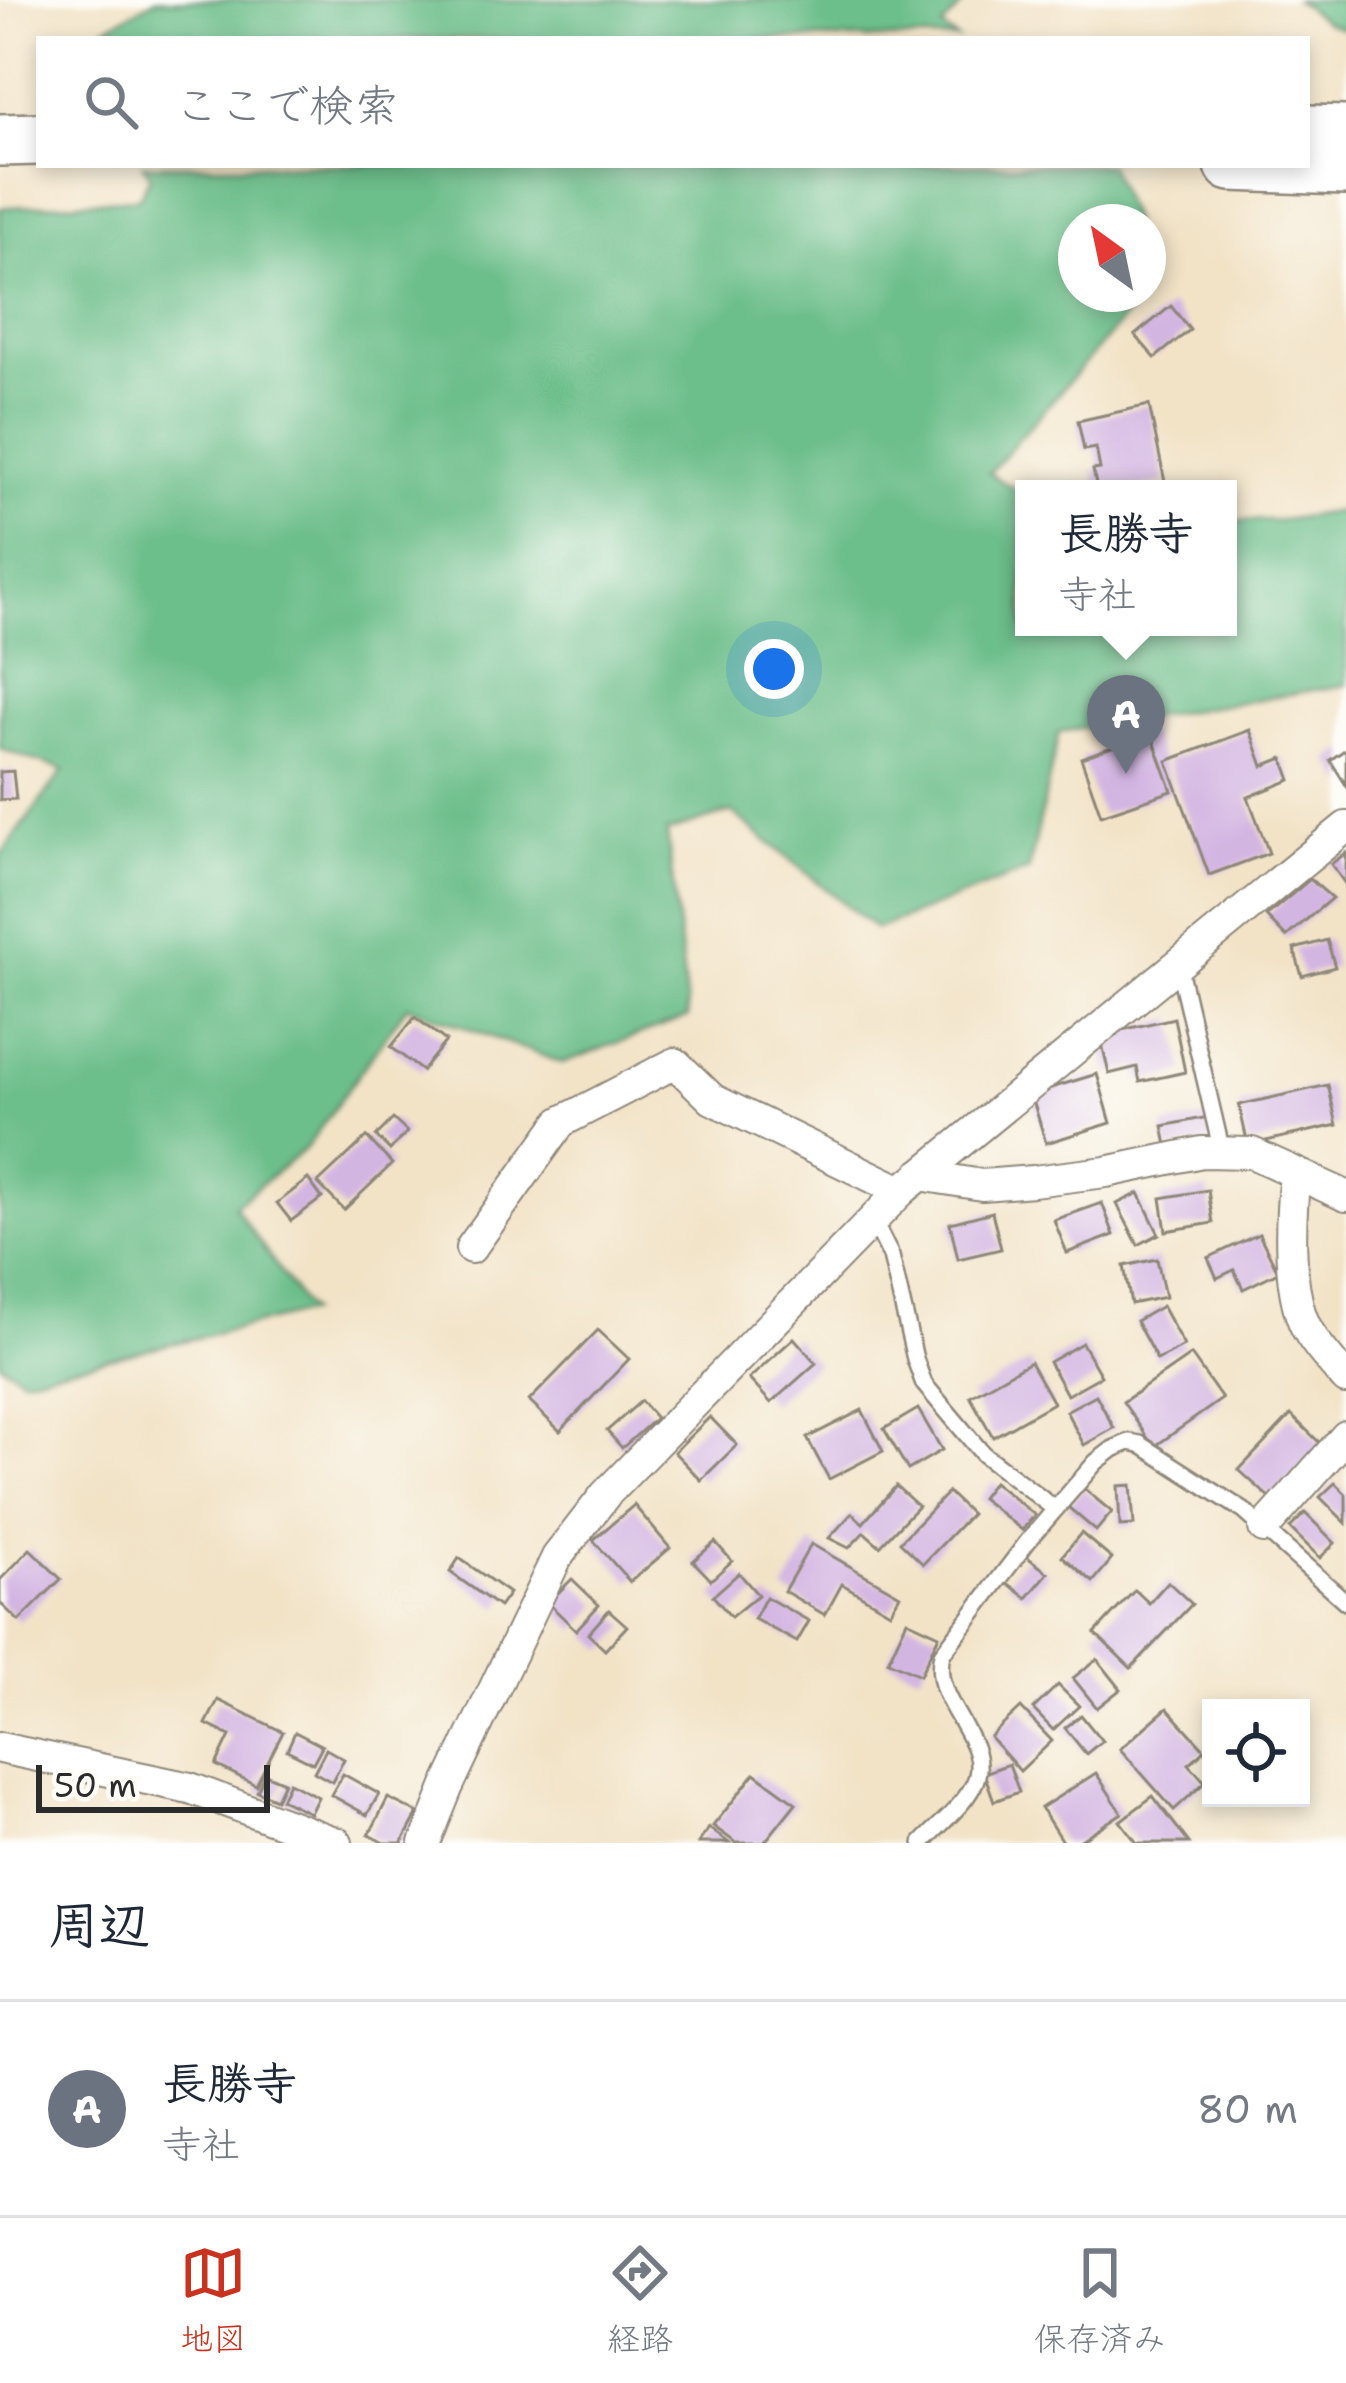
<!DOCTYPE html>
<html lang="ja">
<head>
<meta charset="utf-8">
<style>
  :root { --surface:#fff; --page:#f2f2f3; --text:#1f2937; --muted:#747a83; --line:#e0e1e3; --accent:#c8321e }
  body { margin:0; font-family:"Shantell Sans","Klee One",sans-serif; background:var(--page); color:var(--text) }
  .controls { position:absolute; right:36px; bottom:36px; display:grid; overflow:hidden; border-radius:0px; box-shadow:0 6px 18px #0003 }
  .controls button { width:108px; height:108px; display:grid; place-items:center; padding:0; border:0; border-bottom:3px solid var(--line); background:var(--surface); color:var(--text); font:60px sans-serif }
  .compass { position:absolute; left:1058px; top:204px; width:108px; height:108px; border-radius:50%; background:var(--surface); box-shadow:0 6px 18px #0003; rotate:327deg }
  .scale { position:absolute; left:36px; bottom:30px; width:234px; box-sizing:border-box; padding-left:12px; border:6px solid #2b2b2b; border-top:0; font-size:33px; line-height:42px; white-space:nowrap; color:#2b2b2b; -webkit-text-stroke:9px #fdfcf7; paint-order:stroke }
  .you { position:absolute; left:774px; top:669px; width:42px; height:42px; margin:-30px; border:9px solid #fff; border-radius:50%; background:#1a73e8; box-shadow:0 0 0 18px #1a73e833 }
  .badge { display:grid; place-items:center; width:78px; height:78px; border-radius:50%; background:var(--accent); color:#fff; font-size:39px; font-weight:700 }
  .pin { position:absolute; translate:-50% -99px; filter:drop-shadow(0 3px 6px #0008) }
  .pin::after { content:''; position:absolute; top:63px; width:42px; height:36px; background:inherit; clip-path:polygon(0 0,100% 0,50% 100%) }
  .popup { position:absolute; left:1015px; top:480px; width:222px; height:156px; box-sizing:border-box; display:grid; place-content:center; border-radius:0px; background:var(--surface); filter:drop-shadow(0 3px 9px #0005); font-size:39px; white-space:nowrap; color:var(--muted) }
  .popup b { font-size:45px; color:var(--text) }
  .popup::after { content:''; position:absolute; left:50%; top:100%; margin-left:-24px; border:24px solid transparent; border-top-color:var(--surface) }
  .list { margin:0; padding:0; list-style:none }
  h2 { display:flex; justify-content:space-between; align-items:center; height:156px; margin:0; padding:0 48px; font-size:51px }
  h2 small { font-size:39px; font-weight:400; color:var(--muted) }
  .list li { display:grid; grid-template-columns:78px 1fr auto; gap:36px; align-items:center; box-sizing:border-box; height:216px; padding:0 48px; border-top:3px solid var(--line) }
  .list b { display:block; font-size:45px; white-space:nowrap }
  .list p { margin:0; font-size:39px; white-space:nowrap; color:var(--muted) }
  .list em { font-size:39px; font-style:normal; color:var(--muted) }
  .icon { flex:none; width:66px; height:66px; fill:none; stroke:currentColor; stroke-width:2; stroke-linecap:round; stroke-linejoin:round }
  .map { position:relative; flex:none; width:1346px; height:1843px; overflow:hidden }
  .search { position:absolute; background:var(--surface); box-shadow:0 6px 18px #0003; left:36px; right:36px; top:36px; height:132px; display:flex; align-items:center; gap:30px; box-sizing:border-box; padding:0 42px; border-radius:0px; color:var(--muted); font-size:45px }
  .sheet { height:372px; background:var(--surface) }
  nav { display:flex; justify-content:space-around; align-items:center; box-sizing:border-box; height:168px; border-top:3px solid var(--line); background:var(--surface); font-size:33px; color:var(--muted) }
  nav a { display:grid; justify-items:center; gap:6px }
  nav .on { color:var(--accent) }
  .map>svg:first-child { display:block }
</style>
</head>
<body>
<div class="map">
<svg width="1346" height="1843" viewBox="0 0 1346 1843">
  <rect width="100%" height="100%" fill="#fdfcf7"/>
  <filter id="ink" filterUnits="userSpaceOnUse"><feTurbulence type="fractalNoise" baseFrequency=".00833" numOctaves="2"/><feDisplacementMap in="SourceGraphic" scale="24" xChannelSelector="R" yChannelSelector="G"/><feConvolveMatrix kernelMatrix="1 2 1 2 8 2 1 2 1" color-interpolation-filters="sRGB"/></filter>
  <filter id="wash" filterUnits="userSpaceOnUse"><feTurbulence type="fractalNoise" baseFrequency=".004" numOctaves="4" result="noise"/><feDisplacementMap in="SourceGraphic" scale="48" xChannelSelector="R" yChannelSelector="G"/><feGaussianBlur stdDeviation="2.7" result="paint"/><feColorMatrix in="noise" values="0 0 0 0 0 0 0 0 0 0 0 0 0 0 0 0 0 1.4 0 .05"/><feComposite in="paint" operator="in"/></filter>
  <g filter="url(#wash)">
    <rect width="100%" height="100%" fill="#f2e3c7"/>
    <g fill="#6cbe8a" stroke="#4c745a" stroke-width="3">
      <polygon points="155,0 967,0 942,27 957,39 98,39 99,31"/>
      <polygon points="1296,0 1346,0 1346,30 1325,22"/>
      <polygon points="143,165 1109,165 1132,222 1076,222 1076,294 1145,294 989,473 1024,495 1024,627 1228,627 1228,521 1282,520 1346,510 1346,685 1059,732 1029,870 876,929 731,812 667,832 688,1017 562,1063 407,1006 306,1148 234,1206 309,1312 23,1378 0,1363 0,856 64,770 0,749 0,208 139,198 150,176"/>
    </g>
    <g id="blocks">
      <g fill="#d3b5e2">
        <polygon points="1171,306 1190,330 1155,358 1135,335"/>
        <polygon points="1149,405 1165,482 1131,489 1097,489 1093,470 1100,469 1096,448 1084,450 1078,421"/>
        <polygon points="1250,730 1263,766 1283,758 1291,780 1248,797 1269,853 1209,875 1167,761"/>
        <polygon points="1151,733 1172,791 1101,815 1081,758"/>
        <polygon points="1346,749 1346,785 1330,760"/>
        <polygon points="13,771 16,799 0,800 0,772"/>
        <polygon points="1346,853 1346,885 1331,864"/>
        <polygon points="1310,879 1332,898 1286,937 1266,916"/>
        <polygon points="1327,940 1335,967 1302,976 1294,949"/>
        <polygon points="415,1017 446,1041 422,1071 391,1047"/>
        <polygon points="1174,1018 1185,1072 1140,1082 1137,1067 1109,1074 1100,1035"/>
        <polygon points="1097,1074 1111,1123 1046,1143 1031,1094"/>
        <polygon points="1328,1085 1337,1125 1248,1145 1239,1105"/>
        <polygon points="1213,1116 1211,1142 1168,1150 1163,1126"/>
        <polygon points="393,1119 407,1132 390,1150 376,1136"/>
        <polygon points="367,1137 392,1164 344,1210 318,1183"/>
        <polygon points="308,1179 322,1198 291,1221 277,1203"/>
        <polygon points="1208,1190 1213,1223 1166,1231 1161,1198"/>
        <polygon points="1139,1193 1159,1234 1138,1245 1117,1204"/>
        <polygon points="1102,1203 1114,1235 1067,1253 1054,1220"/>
        <polygon points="992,1212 1001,1249 958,1259 950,1223"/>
        <polygon points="1259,1234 1278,1272 1243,1289 1234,1270 1217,1278 1208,1258"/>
        <polygon points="1157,1259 1165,1297 1131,1304 1124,1266"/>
        <polygon points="1162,1306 1184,1346 1157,1360 1136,1321"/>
        <polygon points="598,1330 629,1359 560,1431 529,1401"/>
        <polygon points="794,1338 816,1363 771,1403 749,1379"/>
        <polygon points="1082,1343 1101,1376 1067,1395 1049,1362"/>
        <polygon points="1191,1355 1222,1399 1154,1447 1123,1402"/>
        <polygon points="1030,1362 1053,1403 993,1437 970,1396"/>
        <polygon points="1096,1395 1114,1428 1084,1445 1066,1411"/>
        <polygon points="641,1401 656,1418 622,1448 607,1431"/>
        <polygon points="918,1409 942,1450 908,1470 884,1429"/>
        <polygon points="862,1410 883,1451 829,1479 807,1438"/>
        <polygon points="1291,1415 1322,1445 1271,1499 1239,1470"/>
        <polygon points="710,1417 737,1445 701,1480 674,1452"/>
        <polygon points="993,1482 1035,1515 1022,1530 981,1498"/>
        <polygon points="1335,1483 1346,1494 1346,1523 1320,1497"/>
        <polygon points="1131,1485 1134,1525 1120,1526 1118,1486"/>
        <polygon points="896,1486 918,1506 880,1546 864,1532 849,1548 829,1538 852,1513 863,1523"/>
        <polygon points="1083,1488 1112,1512 1096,1531 1068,1507"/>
        <polygon points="948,1492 971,1514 923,1564 900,1542"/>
        <polygon points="634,1505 670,1548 630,1582 593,1540"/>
        <polygon points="1305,1513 1335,1543 1320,1558 1290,1528"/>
        <polygon points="1081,1533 1112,1559 1093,1582 1062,1556"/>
        <polygon points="715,1542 732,1561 711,1580 693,1561"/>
        <polygon points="811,1544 900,1595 890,1612 842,1584 825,1615 784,1591"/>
        <polygon points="30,1549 61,1579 19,1621 0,1603 0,1580"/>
        <polygon points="1026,1556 1048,1573 1027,1598 1006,1582"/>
        <polygon points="459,1558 509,1593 499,1607 450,1572"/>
        <polygon points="739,1573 758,1595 731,1617 713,1596"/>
        <polygon points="572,1579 599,1605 576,1630 548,1603"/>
        <polygon points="1168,1582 1192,1604 1131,1668 1095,1633 1135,1590 1149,1603"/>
        <polygon points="766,1597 809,1621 797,1642 754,1619"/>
        <polygon points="609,1610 627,1626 605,1650 588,1634"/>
        <polygon points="907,1620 939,1635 920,1675 888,1661"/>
        <polygon points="1097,1659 1121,1689 1097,1708 1073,1678"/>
        <polygon points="1058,1685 1079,1706 1053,1730 1033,1709"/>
        <polygon points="218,1700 283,1732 256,1785 216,1765 230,1736 206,1724"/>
        <polygon points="1021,1708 1052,1741 1020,1771 990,1737"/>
        <polygon points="1167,1708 1205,1750 1189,1764 1205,1782 1174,1810 1120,1749"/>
        <polygon points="1081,1715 1102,1741 1086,1754 1065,1728"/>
        <polygon points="295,1732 322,1746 313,1763 287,1750"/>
        <polygon points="326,1749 344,1759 332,1782 314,1772"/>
        <polygon points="1009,1764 1019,1792 994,1801 984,1773"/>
        <polygon points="755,1773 796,1803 764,1843 736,1843 713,1826"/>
        <polygon points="1096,1773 1122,1813 1076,1843 1063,1843 1041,1808"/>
        <polygon points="265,1774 284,1782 276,1799 257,1791"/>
        <polygon points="343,1774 379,1794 367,1815 331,1795"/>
        <polygon points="289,1782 318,1797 310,1813 281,1799"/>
        <polygon points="1153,1796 1189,1843 1137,1843 1120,1821"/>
        <polygon points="388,1798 418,1813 402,1843 385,1843 369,1835"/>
        <polygon points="709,1828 729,1843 698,1843"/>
      </g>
    </g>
  </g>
  <g filter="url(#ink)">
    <use href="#blocks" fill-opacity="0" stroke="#8e8779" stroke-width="3"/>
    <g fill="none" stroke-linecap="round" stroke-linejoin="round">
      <g stroke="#8e8779" stroke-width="20">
        <g id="service">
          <polyline points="1178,964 1222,1152"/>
          <polyline points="873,1220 891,1256 915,1359 924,1384 983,1454 1055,1509"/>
          <path d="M922,1843c16,-17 40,-36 51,-57 24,-44 -44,-81 -31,-132l86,-113 68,-79 17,-13 16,-7 11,2 104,67 102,91"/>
        </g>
      </g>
      <g stroke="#8e8779" stroke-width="34">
        <g id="minor">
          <polyline points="920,1175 982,1185 1033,1181 1106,1172 1202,1152 1252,1153 1346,1196"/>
          <path d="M1295,1175c-5,42 -9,123 15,159 10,16 24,31 36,45"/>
          <polyline points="471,1248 561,1122 675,1063 712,1099 901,1191"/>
          <polyline points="1264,1528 1346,1436"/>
          <polyline points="0,1748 190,1788 337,1843"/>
          <polyline points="425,1843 448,1786 557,1557 606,1494 901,1191 1346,827"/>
        </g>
      </g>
      <g stroke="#8e8779" stroke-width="56">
        <g id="trunk">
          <polyline points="1307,131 1346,132"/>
          <polyline points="0,140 39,139"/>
          <polyline points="1231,165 1346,169"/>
        </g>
      </g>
      <use href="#service" stroke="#fff" stroke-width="15"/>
      <use href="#minor" stroke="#fff" stroke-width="30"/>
      <use href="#trunk" stroke="#fff" stroke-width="51"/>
    </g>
  </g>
</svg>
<div class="controls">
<button><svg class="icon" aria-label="locate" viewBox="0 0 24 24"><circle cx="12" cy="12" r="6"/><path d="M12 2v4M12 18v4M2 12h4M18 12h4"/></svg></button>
</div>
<svg class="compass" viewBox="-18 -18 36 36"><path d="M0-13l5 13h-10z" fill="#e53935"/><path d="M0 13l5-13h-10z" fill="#747a83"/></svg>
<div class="scale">50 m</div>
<div class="you"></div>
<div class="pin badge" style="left:1126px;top:774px;background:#6b7280">A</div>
<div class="popup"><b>長勝寺</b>寺社</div>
<div class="search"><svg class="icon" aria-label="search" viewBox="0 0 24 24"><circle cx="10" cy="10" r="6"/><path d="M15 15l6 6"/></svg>ここで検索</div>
</div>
<section class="sheet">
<h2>周辺<small></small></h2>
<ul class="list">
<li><span class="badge" style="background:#6b7280">A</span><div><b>長勝寺</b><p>寺社</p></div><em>80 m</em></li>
</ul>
</section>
<nav>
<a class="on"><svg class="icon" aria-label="map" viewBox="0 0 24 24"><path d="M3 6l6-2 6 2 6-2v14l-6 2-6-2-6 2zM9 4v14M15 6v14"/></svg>地図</a>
<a><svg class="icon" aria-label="directions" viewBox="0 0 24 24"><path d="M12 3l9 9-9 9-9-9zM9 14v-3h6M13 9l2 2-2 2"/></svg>経路</a>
<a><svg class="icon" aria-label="saved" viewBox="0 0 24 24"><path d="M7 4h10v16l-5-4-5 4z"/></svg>保存済み</a>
</nav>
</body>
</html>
